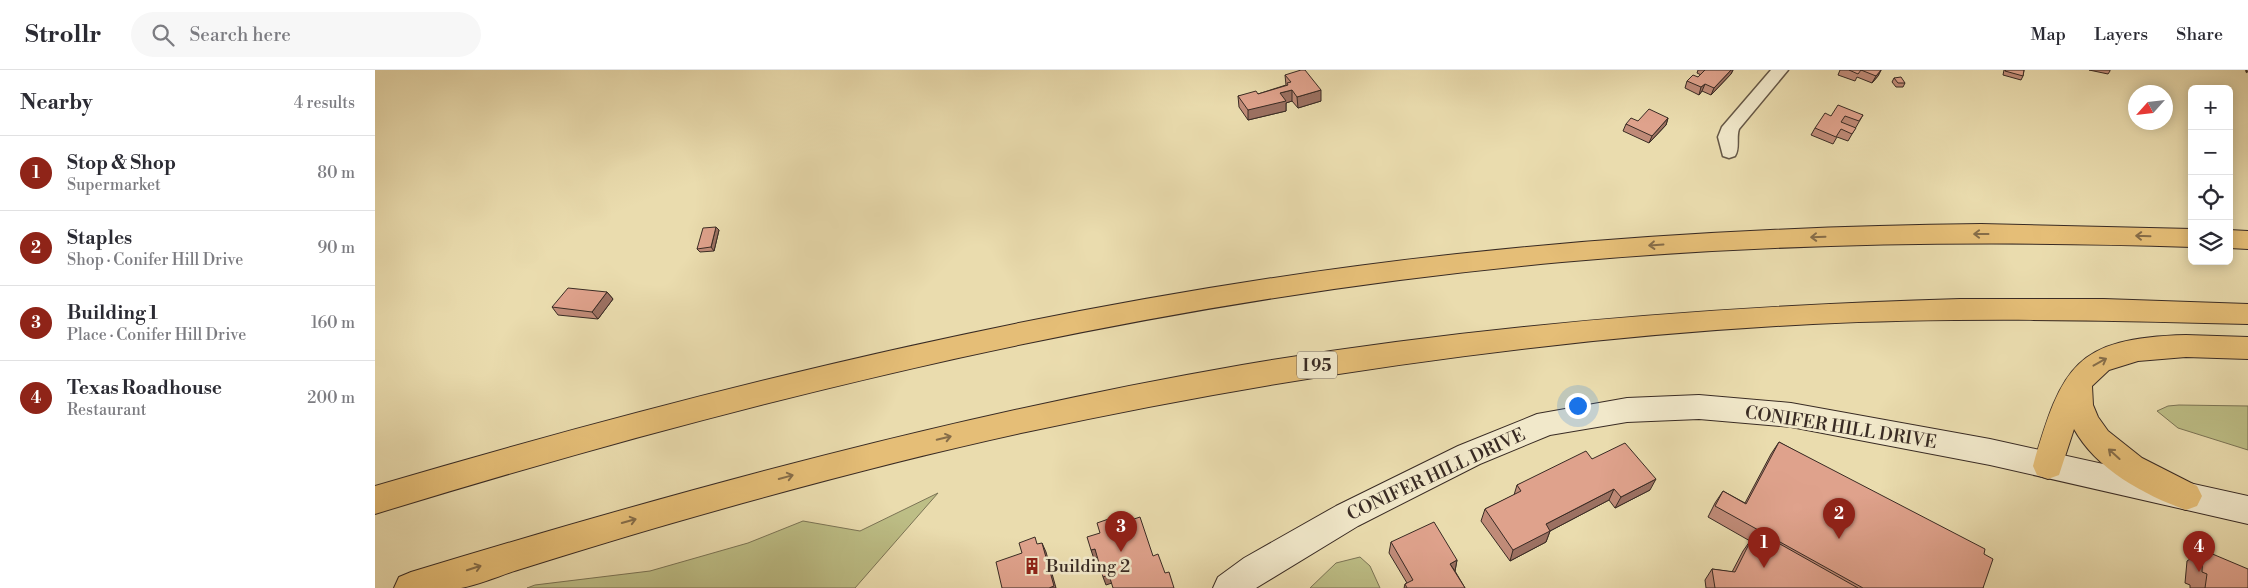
<!DOCTYPE html>
<html lang="en">
<head>
<meta charset="utf-8">
<style>
  :root { --surface:#fff; --page:#f7f7f7; --text:#2b2b33; --muted:#7c7c81; --line:#e1e1e2; --accent:#8f2418 }
  body { margin:0; font-family:"Libre Bodoni",serif; background:var(--page); color:var(--text) }
  .controls { position:absolute; right:15px; top:15px; display:grid; overflow:hidden; border-radius:8px; box-shadow:0 2px 12px #0003 }
  .controls button { width:45px; height:45px; display:grid; place-items:center; padding:0; border:0; border-bottom:1px solid var(--line); background:var(--surface); color:var(--text); font:25px sans-serif }
  .compass { position:absolute; left:1753px; top:15px; width:45px; height:45px; border-radius:50%; background:var(--surface); box-shadow:0 2px 12px #0003; rotate:243deg }
  .you { position:absolute; left:1202px; top:335px; width:18px; height:18px; margin:-12px; border:4px solid #fff; border-radius:50%; background:#1a73e8; box-shadow:0 0 0 8px #1a73e833 }
  .badge { display:grid; place-items:center; width:32px; height:32px; border-radius:50%; background:var(--accent); color:#fff; font-size:16px; font-weight:700 }
  .pin { position:absolute; translate:-50% -41px; filter:drop-shadow(0 1px 2px #0008) }
  .pin::after { content:''; position:absolute; top:26px; width:18px; height:15px; background:inherit; clip-path:polygon(0 0,100% 0,50% 100%) }
  .list { margin:0; padding:0; list-style:none }
  h2 { display:flex; justify-content:space-between; align-items:center; height:65px; margin:0; padding:0 20px; font-size:21px }
  h2 small { font-size:16px; font-weight:400; color:var(--muted) }
  .list li { display:grid; grid-template-columns:32px 1fr auto; gap:15px; align-items:center; box-sizing:border-box; height:75px; padding:0 20px; border-top:1px solid var(--line) }
  .list b { display:block; font-size:19px; white-space:nowrap }
  .list p { margin:0; font-size:16px; white-space:nowrap; color:var(--muted) }
  .list em { font-size:16px; font-style:normal; color:var(--muted) }
  .icon { flex:none; width:28px; height:28px; fill:none; stroke:currentColor; stroke-width:2; stroke-linecap:round; stroke-linejoin:round }
  .map { position:relative; flex:none; width:1873px; height:518px; overflow:hidden }
  header { display:flex; align-items:center; gap:30px; box-sizing:border-box; height:70px; padding:0 25px; background:var(--surface); border-bottom:1px solid var(--line) }
  header strong { font-size:24px }
  nav { display:flex; gap:28px; margin-inline-start:auto; font-size:18px }
  .search { width:350px; height:45px; background:var(--page); display:flex; align-items:center; gap:12px; box-sizing:border-box; padding:0 18px; border-radius:28px; color:var(--muted); font-size:19px }
  main { display:flex }
  aside { flex:1; background:var(--surface) }
  .map>svg:first-child { display:block }
</style>
</head>
<body>
<header>
<strong>Strollr</strong>
<div class="search"><svg class="icon" aria-label="search" viewBox="0 0 24 24"><circle cx="10" cy="10" r="6"/><path d="M15 15l6 6"/></svg>Search here</div>
<nav><a>Map</a><a>Layers</a><a>Share</a></nav>
</header>
<main>
<aside>
<h2>Nearby<small>4 results</small></h2>
<ul class="list">
<li><span class="badge">1</span><div><b>Stop &amp; Shop</b><p>Supermarket</p></div><em>80 m</em></li>
<li><span class="badge">2</span><div><b>Staples</b><p>Shop · Conifer Hill Drive</p></div><em>90 m</em></li>
<li><span class="badge">3</span><div><b>Building 1</b><p>Place · Conifer Hill Drive</p></div><em>160 m</em></li>
<li><span class="badge">4</span><div><b>Texas Roadhouse</b><p>Restaurant</p></div><em>200 m</em></li>
</ul>
</aside>
<div class="map">
<svg width="1873" height="518" viewBox="0 0 1873 518">
  <rect width="100%" height="100%" fill="#eadcae"/>
  <filter id="stains"><feTurbulence type="fractalNoise" baseFrequency=".004" numOctaves="4"/><feColorMatrix values="0 0 0 0 .2 0 0 0 0 .09 0 0 0 0 .02 0 0 0 .5 -.17"/></filter>
  <radialGradient id="worn" r=".72"><stop offset=".6" stop-color="#630" stop-opacity="0"/><stop offset="1" stop-color="#630" stop-opacity=".3"/></radialGradient>
  <g fill="#bdbe86" stroke="#7b7455">
    <polygon points="1804,335 1873,336 1873,380 1803,358 1782,341 1793,336"/>
    <polygon points="563,423 480,518 152,518 160,515 275,501 373,473 428,451 485,461"/>
    <polygon points="985,487 995,496 1005,518 935,518 961,493"/>
  </g>
  <g fill="none" stroke-linecap="round" stroke-linejoin="round">
    <g stroke="#655746" stroke-width="3">
      <path id="street" d="M1396,0h17l-49,59c-3,9 1,19 -4,27l-6,2 -6,-2 -5,-19 4,-10z"/>
    </g>
    <g stroke="#392b24" stroke-width="2">
      <polygon id="secondary" points="1324,325 1416,333 1615,369 1873,426 1873,454 1615,395 1416,357 1324,349 1252,352 1175,365 1105,394 983,456 881,518 838,518 843,507 869,488 961,436 1083,376 1162,344 1252,328"/>
    </g>
    <g stroke="#392b24" stroke-width="2">
      <g id="highway">
        <path d="M1606,154l211,5v18c-211,-7 -421,-4 -630,15 -405,37 -800,133 -1187,252v-28c354,-104 714,-192 1082,-232 174,-19 349,-28 524,-30z"/>
        <polygon points="1854,160 1873,161 1873,179 1854,178"/>
        <path d="M1585,229h144l144,5v20c-145,-4 -290,-7 -435,0 -265,14 -527,52 -787,108 -120,26 -239,58 -357,92 -49,14 -97,29 -145,44 -21,6 -42,16 -63,20 -21,0 -45,0 -67,0l5,-11 12,-5c273,-83 549,-158 831,-207 237,-40 477,-59 718,-66z"/>
        <path d="M1811,265l62,2v22l-62,-2 -48,4 -29,9 -17,16 1,19 5,12 10,14 34,27 55,28 5,10 -5,10 -11,4c-42,-15 -90,-41 -112,-81l-15,46 -11,4 -11,-4 -4,-9c29,-100 42,-128 153,-131z"/>
      </g>
    </g>
    <polyline stroke="#392b24" stroke-width="2.5" stroke-dasharray="3 2.5" stroke-linecap="butt" points="1871,0 1873,4"/>
    <use href="#street" fill="#f1e8ca" fill-rule="evenodd"/>
    <use href="#secondary" fill="#f1e8ca" fill-rule="evenodd"/>
    <use href="#highway" fill="#e5be77" fill-rule="evenodd"/>
  </g>
  <g fill="#c08b78" stroke="#392b24">
    <polygon points="1323,0 1358,0 1356,4 1336,25 1327,21 1324,25 1310,18 1312,11 1323,7 1326,5 1322,3"/>
    <polygon points="1465,0 1506,0 1503,6 1497,13 1482,7 1480,11 1463,5"/>
    <polygon points="1629,0 1649,0 1648,6 1646,10 1628,5"/>
    <polygon points="1714,0 1735,0 1735,1 1733,4"/>
    <polygon points="910,5 946,31 923,38 917,31 911,33 911,41 873,50 864,37 863,26 883,24 911,15"/>
    <polygon points="1519,8 1530,13 1528,17 1521,17 1517,12"/>
    <polygon points="1488,45 1473,71 1462,67 1458,74 1436,65 1440,58 1456,46"/>
    <polygon points="1293,48 1291,55 1274,73 1248,61 1251,54"/>
    <polygon points="341,157 344,160 339,181 325,182 322,179"/>
    <polygon points="232,222 238,229 223,249 183,245 177,237"/>
    <polygon points="1404,372 1609,484 1608,518 1331,518 1330,510 1337,499 1357,502 1368,481 1375,471 1333,447 1340,433 1348,421 1370,433 1396,384"/>
    <polygon points="1217,389 1275,420 1240,438 1234,430 1175,461 1171,472 1135,491 1106,451 1110,439 1139,425 1142,415"/>
    <polygon points="1016,472 1082,490 1080,501 1090,518 1029,518 1030,514 1032,513 1014,483"/>
    <polygon points="1828,480 1873,518 1815,518 1815,515 1810,513 1812,491"/>
  </g>
  <g fill="#9c7162" stroke="#392b24">
    <polygon points="1356,0 1358,0 1356,4 1336,25 1339,18"/>
    <polygon points="1506,0 1503,6 1497,13 1501,6"/>
    <polygon points="1330,14 1327,21 1324,25 1326,17"/>
    <polygon points="917,20 917,31 911,33 911,41 873,50 873,40 905,23"/>
    <polygon points="946,20 946,31 923,38 922,27"/>
    <polygon points="1293,48 1291,55 1274,73 1277,66"/>
    <polygon points="341,157 344,160 339,181 336,177"/>
    <polygon points="232,222 238,229 223,249 217,242"/>
    <polygon points="1281,409 1275,420 1240,438 1246,427"/>
    <polygon points="1239,419 1234,430 1175,461 1171,472 1135,491 1138,480 1171,454"/>
    <polygon points="667,473 671,482 681,518 674,518"/>
    <polygon points="720,479 723,487 719,489 716,480"/>
    <polygon points="1082,490 1080,501 1075,494"/>
    <polygon points="734,505 737,513 731,515 728,507"/>
  </g>
  <g fill="#dfa28c" stroke="#392b24">
    <polygon points="926,0 930,0 946,20 922,27 917,20 905,23 911,31 873,40 863,26 881,21 883,24 913,15 912,13 916,12 910,5"/>
    <polygon points="1330,0 1356,0 1339,18 1330,14 1326,17 1312,11 1318,5 1323,7"/>
    <polygon points="1474,0 1506,0 1501,6 1486,0 1483,4"/>
    <polygon points="1631,0 1649,0 1648,6 1630,1"/>
    <polygon points="1526,7 1530,13 1523,13 1519,8"/>
    <polygon points="1463,35 1488,45 1484,51 1470,46 1466,52 1481,58 1477,64 1466,59 1461,67 1440,58 1450,43 1456,46"/>
    <polygon points="1274,39 1293,48 1277,66 1251,54 1256,48 1263,51"/>
    <polygon points="341,157 336,177 322,179 328,158"/>
    <polygon points="193,218 232,222 217,242 177,237"/>
    <polygon points="1404,372 1610,479 1609,484 1618,489 1608,518 1488,518 1340,436 1348,421 1371,434"/>
    <polygon points="1250,373 1281,409 1246,427 1239,419 1171,454 1175,461 1138,480 1110,439 1146,421 1142,415 1211,381 1217,389"/>
    <polygon points="748,444 750,452 765,447 778,486 783,484 790,503 794,502 799,518 738,518 734,505 728,507 720,479 716,480 712,467 725,463 722,453"/>
    <polygon points="1059,452 1082,490 1075,494 1090,518 1032,518 1030,514 1038,510 1016,472"/>
    <polygon points="1389,465 1483,518 1340,518 1337,499 1360,502 1376,470 1384,475"/>
    <polygon points="660,467 662,474 667,473 679,516 674,518 627,518 621,492 647,483 644,473"/>
    <polygon points="1828,480 1873,499 1873,518 1830,518 1832,504 1827,502"/>
  </g>
  <defs><path id="oneway-shaft" d="M-6 0H5M1.5-3L5.5 0L1.5 3" fill="none" stroke-width="1.6" stroke-linecap="round" stroke-linejoin="round" transform="scale(1.25)"/></defs>
  <g stroke="#866d49">
    <use href="#oneway-shaft" transform="translate(1606 164) rotate(180)"/>
    <use href="#oneway-shaft" transform="translate(1768 166) rotate(-178)"/>
    <use href="#oneway-shaft" transform="translate(1443 167) rotate(178)"/>
    <use href="#oneway-shaft" transform="translate(1281 175) rotate(176)"/>
    <use href="#oneway-shaft" transform="translate(1725 292) rotate(-29)"/>
    <use href="#oneway-shaft" transform="translate(569 368) rotate(-13)"/>
    <use href="#oneway-shaft" transform="translate(1739 384) rotate(-138)"/>
    <use href="#oneway-shaft" transform="translate(411 407) rotate(-15)"/>
    <use href="#oneway-shaft" transform="translate(254 451) rotate(-16)"/>
    <use href="#oneway-shaft" transform="translate(99 498) rotate(-18)"/>
  </g>
  <defs>
    <g id="building-bare" transform="scale(1.35)"><path d="M-4-6H4V6H1V3H-1V6H-4ZM-2.5-4.3h1.7v1.8h-1.7ZM.8-4.3h1.7v1.8H.8ZM-2.5-1h1.7V.8h-1.7ZM.8-1h1.7V.8H.8Z" fill="#8f2418" stroke="#f1e8ca" stroke-width="2.5" paint-order="stroke"/></g>
  </defs>
  <g fill-rule="evenodd">
    <use href="#building-bare" x="657" y="496"/>
  </g>
  <g text-anchor="middle" stroke-width="5" stroke-linejoin="round" paint-order="stroke">
    <rect fill="#f1e8ca" stroke="#706456" stroke-width="1" x="922" y="281.5" width="40" height="27" rx="4"/>
    <g font-size="16" font-weight="bold" fill="#392b24">
      <text x="942" y="301">I 95</text>
    </g>
    <g font-size="18" fill="#392b24" stroke="#f1e8ca">
      <text transform="translate(1466 357) rotate(9)" y="6">CONIFER HILL DRIVE</text>
      <text transform="translate(1061 404) rotate(-25)" y="6">CONIFER HILL DRIVE</text>
    </g>
    <g font-size="18" fill="#392b24" stroke="#f1e8ca" text-anchor="start">
      <text x="671" y="502">Building 2</text>
    </g>
  </g>
  <rect width="100%" height="100%" filter="url(#stains)"/>
  <rect width="100%" height="100%" fill="url(#worn)"/>
</svg>
<div class="controls">
<button>+</button>
<button>−</button>
<button><svg class="icon" aria-label="locate" viewBox="0 0 24 24"><circle cx="12" cy="12" r="6"/><path d="M12 2v4M12 18v4M2 12h4M18 12h4"/></svg></button>
<button><svg class="icon" aria-label="layers" viewBox="0 0 24 24"><path d="M12 4l9 5-9 5-9-5zM3 14l9 5 9-5"/></svg></button>
</div>
<svg class="compass" viewBox="-18 -18 36 36"><path d="M0-13l5 13h-10z" fill="#e53935"/><path d="M0 13l5-13h-10z" fill="#7c7c81"/></svg>
<div class="you"></div>
<div class="pin badge" style="left:1389px;top:498px">1</div>
<div class="pin badge" style="left:1464px;top:469px">2</div>
<div class="pin badge" style="left:746px;top:482px">3</div>
<div class="pin badge" style="left:1824px;top:502px">4</div>
</div>
</main>
</body>
</html>
